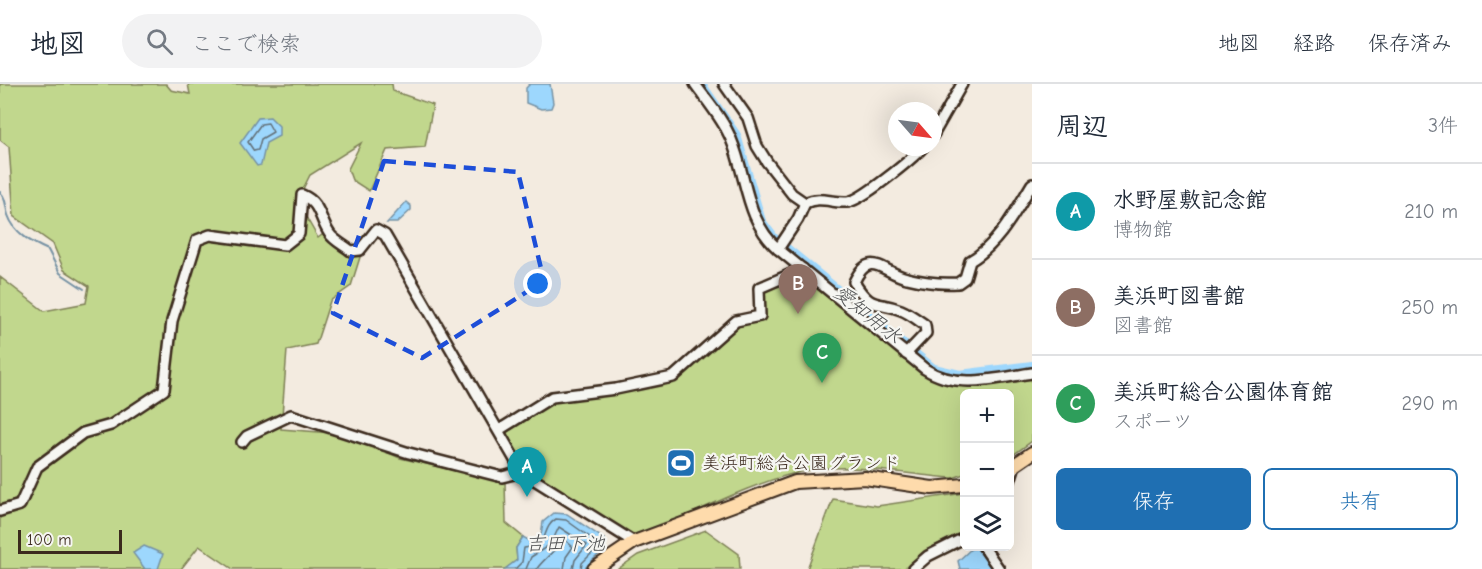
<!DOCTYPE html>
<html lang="ja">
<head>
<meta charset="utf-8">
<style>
  :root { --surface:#fff; --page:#f2f2f3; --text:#1f2937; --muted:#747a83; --line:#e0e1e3; --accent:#1f6fb2 }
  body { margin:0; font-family:"Comic Neue","Klee One",sans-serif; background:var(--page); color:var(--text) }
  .controls { position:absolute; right:18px; bottom:18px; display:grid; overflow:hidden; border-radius:9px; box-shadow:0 6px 24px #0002 }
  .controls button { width:54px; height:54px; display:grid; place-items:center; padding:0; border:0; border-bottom:2px solid var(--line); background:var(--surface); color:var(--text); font:30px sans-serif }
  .compass { position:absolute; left:888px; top:18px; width:54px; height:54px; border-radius:50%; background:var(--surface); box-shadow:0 6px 24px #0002; rotate:118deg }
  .scale { position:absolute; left:18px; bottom:15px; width:104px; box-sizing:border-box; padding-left:6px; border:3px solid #3b2a1e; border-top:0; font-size:16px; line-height:21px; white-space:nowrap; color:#3b2a1e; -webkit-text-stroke:4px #f6f6f2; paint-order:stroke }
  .you { position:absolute; left:538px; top:200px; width:21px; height:21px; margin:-15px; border:4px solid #fff; border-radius:50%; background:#1a73e8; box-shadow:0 0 0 9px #1a73e833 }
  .badge { display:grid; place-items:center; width:39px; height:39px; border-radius:50%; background:var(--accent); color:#fff; font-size:20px; font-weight:700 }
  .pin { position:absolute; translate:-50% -50px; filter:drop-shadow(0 2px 3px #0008) }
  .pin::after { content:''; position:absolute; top:32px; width:21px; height:18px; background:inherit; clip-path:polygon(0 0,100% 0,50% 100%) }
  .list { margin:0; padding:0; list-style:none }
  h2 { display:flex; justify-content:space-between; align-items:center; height:78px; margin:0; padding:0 24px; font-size:26px }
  h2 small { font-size:20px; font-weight:400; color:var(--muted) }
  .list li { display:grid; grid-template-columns:39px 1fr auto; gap:18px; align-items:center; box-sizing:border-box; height:96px; padding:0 24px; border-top:2px solid var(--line) }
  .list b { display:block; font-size:22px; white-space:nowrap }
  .list p { margin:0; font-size:20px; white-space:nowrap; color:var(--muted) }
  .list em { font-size:20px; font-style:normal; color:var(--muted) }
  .actions { display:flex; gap:12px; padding:18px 24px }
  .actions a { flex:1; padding:14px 0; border:2px solid var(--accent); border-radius:9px; text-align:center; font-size:21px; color:var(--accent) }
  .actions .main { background:var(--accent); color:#fff }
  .icon { flex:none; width:33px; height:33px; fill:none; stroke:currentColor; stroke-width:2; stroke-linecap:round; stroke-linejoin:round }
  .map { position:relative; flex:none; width:1032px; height:485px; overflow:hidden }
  header { display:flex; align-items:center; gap:36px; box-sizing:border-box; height:84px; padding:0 30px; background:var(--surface); border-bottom:2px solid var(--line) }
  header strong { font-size:28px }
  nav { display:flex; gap:33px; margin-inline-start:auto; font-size:21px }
  .search { width:420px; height:54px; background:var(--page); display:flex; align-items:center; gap:15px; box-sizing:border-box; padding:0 21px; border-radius:33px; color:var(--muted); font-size:22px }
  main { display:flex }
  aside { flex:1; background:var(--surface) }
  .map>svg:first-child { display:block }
</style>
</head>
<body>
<header>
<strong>地図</strong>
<div class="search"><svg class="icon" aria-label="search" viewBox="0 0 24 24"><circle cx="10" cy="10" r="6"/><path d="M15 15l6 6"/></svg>ここで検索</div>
<nav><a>地図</a><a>経路</a><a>保存済み</a></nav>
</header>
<main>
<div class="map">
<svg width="1032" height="485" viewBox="0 0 1032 485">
  <rect width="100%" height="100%" fill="#f3ebe0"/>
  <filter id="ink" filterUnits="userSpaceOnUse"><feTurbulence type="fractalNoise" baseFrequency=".0167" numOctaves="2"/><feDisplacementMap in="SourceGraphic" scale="12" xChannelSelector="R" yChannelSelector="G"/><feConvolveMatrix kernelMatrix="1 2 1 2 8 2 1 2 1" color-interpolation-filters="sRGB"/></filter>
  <g filter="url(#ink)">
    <g fill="#c1d78d" stroke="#7e8056" stroke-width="1.5">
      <polygon points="0,0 166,0 171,6 190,10 188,0 392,0 393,7 433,21 425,63 387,66 369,107 352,96 348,85 361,59 310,91 297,117 318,154 326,148 361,170 351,202 330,217 316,260 287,266 281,345 345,350 400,374 505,398 506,439 523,453 516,464 517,476 505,485 233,485 199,462 181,485 0,485 0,193 44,227 86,219 89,202 64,186 53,160 14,132 9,63 0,56"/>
      <path d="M803,189l120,99c36,20 70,9 109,6v63l-22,16v-63h-46v80l-11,4c-45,-3 -97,-15 -142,-8 -53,8 -124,47 -175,69l-110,-68 -23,-38 47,-30 68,-10 58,-13 62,-57 26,-4 -2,-29z"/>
      <polygon points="964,409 964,447 924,467 904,485 807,485 833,415 877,422"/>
      <polygon points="706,446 739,470 740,485 618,485 638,471"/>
    </g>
    <g fill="#9dd7fd" stroke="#7692a4" stroke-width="1.5">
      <polygon points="530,0 550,0 553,19 551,24 541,25 526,19 526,4"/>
      <polygon points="270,33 279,42 279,52 266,59 261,81 257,82 240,59 258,34"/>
      <polygon points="406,118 411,122 411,126 397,139 387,139"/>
      <polygon points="554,429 567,430 604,455 605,464 584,485 505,485 517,476 516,464 523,453 532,458 541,451 543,438"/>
      <polygon points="144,462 163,470 158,485 145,485 133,469"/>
      <polygon points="978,464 994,485 960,485 958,477 971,465"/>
    </g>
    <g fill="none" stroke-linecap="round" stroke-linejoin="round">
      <g stroke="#626f77" stroke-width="1.5">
        <polygon points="268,39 273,48 261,55 258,66 254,67 248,58 261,40"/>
        <path d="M515,485l7,-7 2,-14c29,-3 15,-18 32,-29l10,1 32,23v4l-16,16 -1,6"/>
        <polyline points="526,485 531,473 551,460 559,443 587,461 575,476 573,485"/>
        <path d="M537,485c1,-4 24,-25 28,-29l8,7 -7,10 -2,12"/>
      </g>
      <path stroke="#7692a4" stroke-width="2" d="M0,108c7,7 5,14 8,23 6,18 24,28 40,35l12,23 24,16"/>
      <polyline stroke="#9dd7fd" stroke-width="8" points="702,0 737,51 762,137 774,153 934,284 960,290 1032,281"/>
      <g stroke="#3b2a1e" stroke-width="14">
        <g id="minor">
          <path d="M695,0c12,17 28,35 36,55 16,37 14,81 47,110l147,120c32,21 72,9 107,4"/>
          <polyline points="724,0 748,34 757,62 767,78 792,110 805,119"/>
          <polyline points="933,51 962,0"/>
          <path d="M805,119c15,-7 27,0 42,-1 13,0 66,-44 76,-55"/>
          <polyline points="778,165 798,135 805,119"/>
          <path d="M906,270l20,-21 -1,-8c-7,-5 -16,-12 -24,-15 -25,-10 -29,1 -47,-28 16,-34 29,-9 53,-4 16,4 34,6 51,5l7,-5 5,-17c29,-17 45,-49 62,-77"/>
          <polyline points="499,346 552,313 616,305 673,293 736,237 760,232 759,204 803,185"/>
          <polyline points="242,358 247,352 291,331 409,369 502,393 522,388"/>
          <polyline points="1010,397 1015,381"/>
          <path d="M0,427l20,-6 17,-38 46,-34 28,-8 53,-35 8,-69 25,-81 13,-5 75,10 14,-11 3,-39c19,8 17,23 27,38 4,7 16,13 22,18l9,-1 16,-20 9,5 137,237 112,70"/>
          <polyline points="983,462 999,485"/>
          <polyline points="913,485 928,472 964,454"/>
        </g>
      </g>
      <g stroke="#3b2a1e" stroke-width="16">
        <g id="major">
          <polyline points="1010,384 1032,369"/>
          <polyline points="594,485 634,458 795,398 865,394 932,404 964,401"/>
        </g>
      </g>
      <use href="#minor" stroke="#f6f6f2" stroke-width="9"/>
      <use href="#major" stroke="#fedbac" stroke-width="12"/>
    </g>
  </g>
  <path fill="none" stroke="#1d4ed8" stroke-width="4.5" stroke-dasharray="12 8" stroke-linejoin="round" d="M384,77l134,11 26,109 -122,77 -89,-45z"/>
  <defs>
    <g id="stadium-square" transform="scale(1.5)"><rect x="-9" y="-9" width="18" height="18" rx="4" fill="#1f6fb2" stroke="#f6f6f2"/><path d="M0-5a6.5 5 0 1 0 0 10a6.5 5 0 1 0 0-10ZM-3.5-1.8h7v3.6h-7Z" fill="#fff"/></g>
  </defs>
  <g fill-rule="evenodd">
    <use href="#stadium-square" x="681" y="379"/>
  </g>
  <g text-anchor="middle" stroke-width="4.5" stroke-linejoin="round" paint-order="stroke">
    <g font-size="18" fill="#3b2a1e" stroke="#f6f6f2" text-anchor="start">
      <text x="702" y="385">美浜町総合公園グランド</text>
    </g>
    <g font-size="20" font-style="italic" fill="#545556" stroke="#f6f6f2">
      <text transform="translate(868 230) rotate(39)" y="7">愛知用水</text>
      <text x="565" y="466">吉田下池</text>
    </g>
  </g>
</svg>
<div class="controls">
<button>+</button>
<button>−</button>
<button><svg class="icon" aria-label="layers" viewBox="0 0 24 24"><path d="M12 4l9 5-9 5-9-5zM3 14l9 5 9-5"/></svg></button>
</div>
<svg class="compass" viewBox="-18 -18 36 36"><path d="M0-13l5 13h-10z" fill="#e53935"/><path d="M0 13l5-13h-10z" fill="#747a83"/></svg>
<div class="scale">100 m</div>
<div class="you"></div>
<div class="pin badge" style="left:527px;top:413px;background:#0f9aa8">A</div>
<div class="pin badge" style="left:798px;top:230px;background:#8d6e63">B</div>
<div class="pin badge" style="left:822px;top:299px;background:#2e9e5b">C</div>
</div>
<aside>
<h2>周辺<small>3件</small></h2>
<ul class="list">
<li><span class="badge" style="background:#0f9aa8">A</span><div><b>水野屋敷記念館</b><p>博物館</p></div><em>210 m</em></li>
<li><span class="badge" style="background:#8d6e63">B</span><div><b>美浜町図書館</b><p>図書館</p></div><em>250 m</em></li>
<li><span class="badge" style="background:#2e9e5b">C</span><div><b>美浜町総合公園体育館</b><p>スポーツ</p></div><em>290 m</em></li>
</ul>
<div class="actions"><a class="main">保存</a><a>共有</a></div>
</aside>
</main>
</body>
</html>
